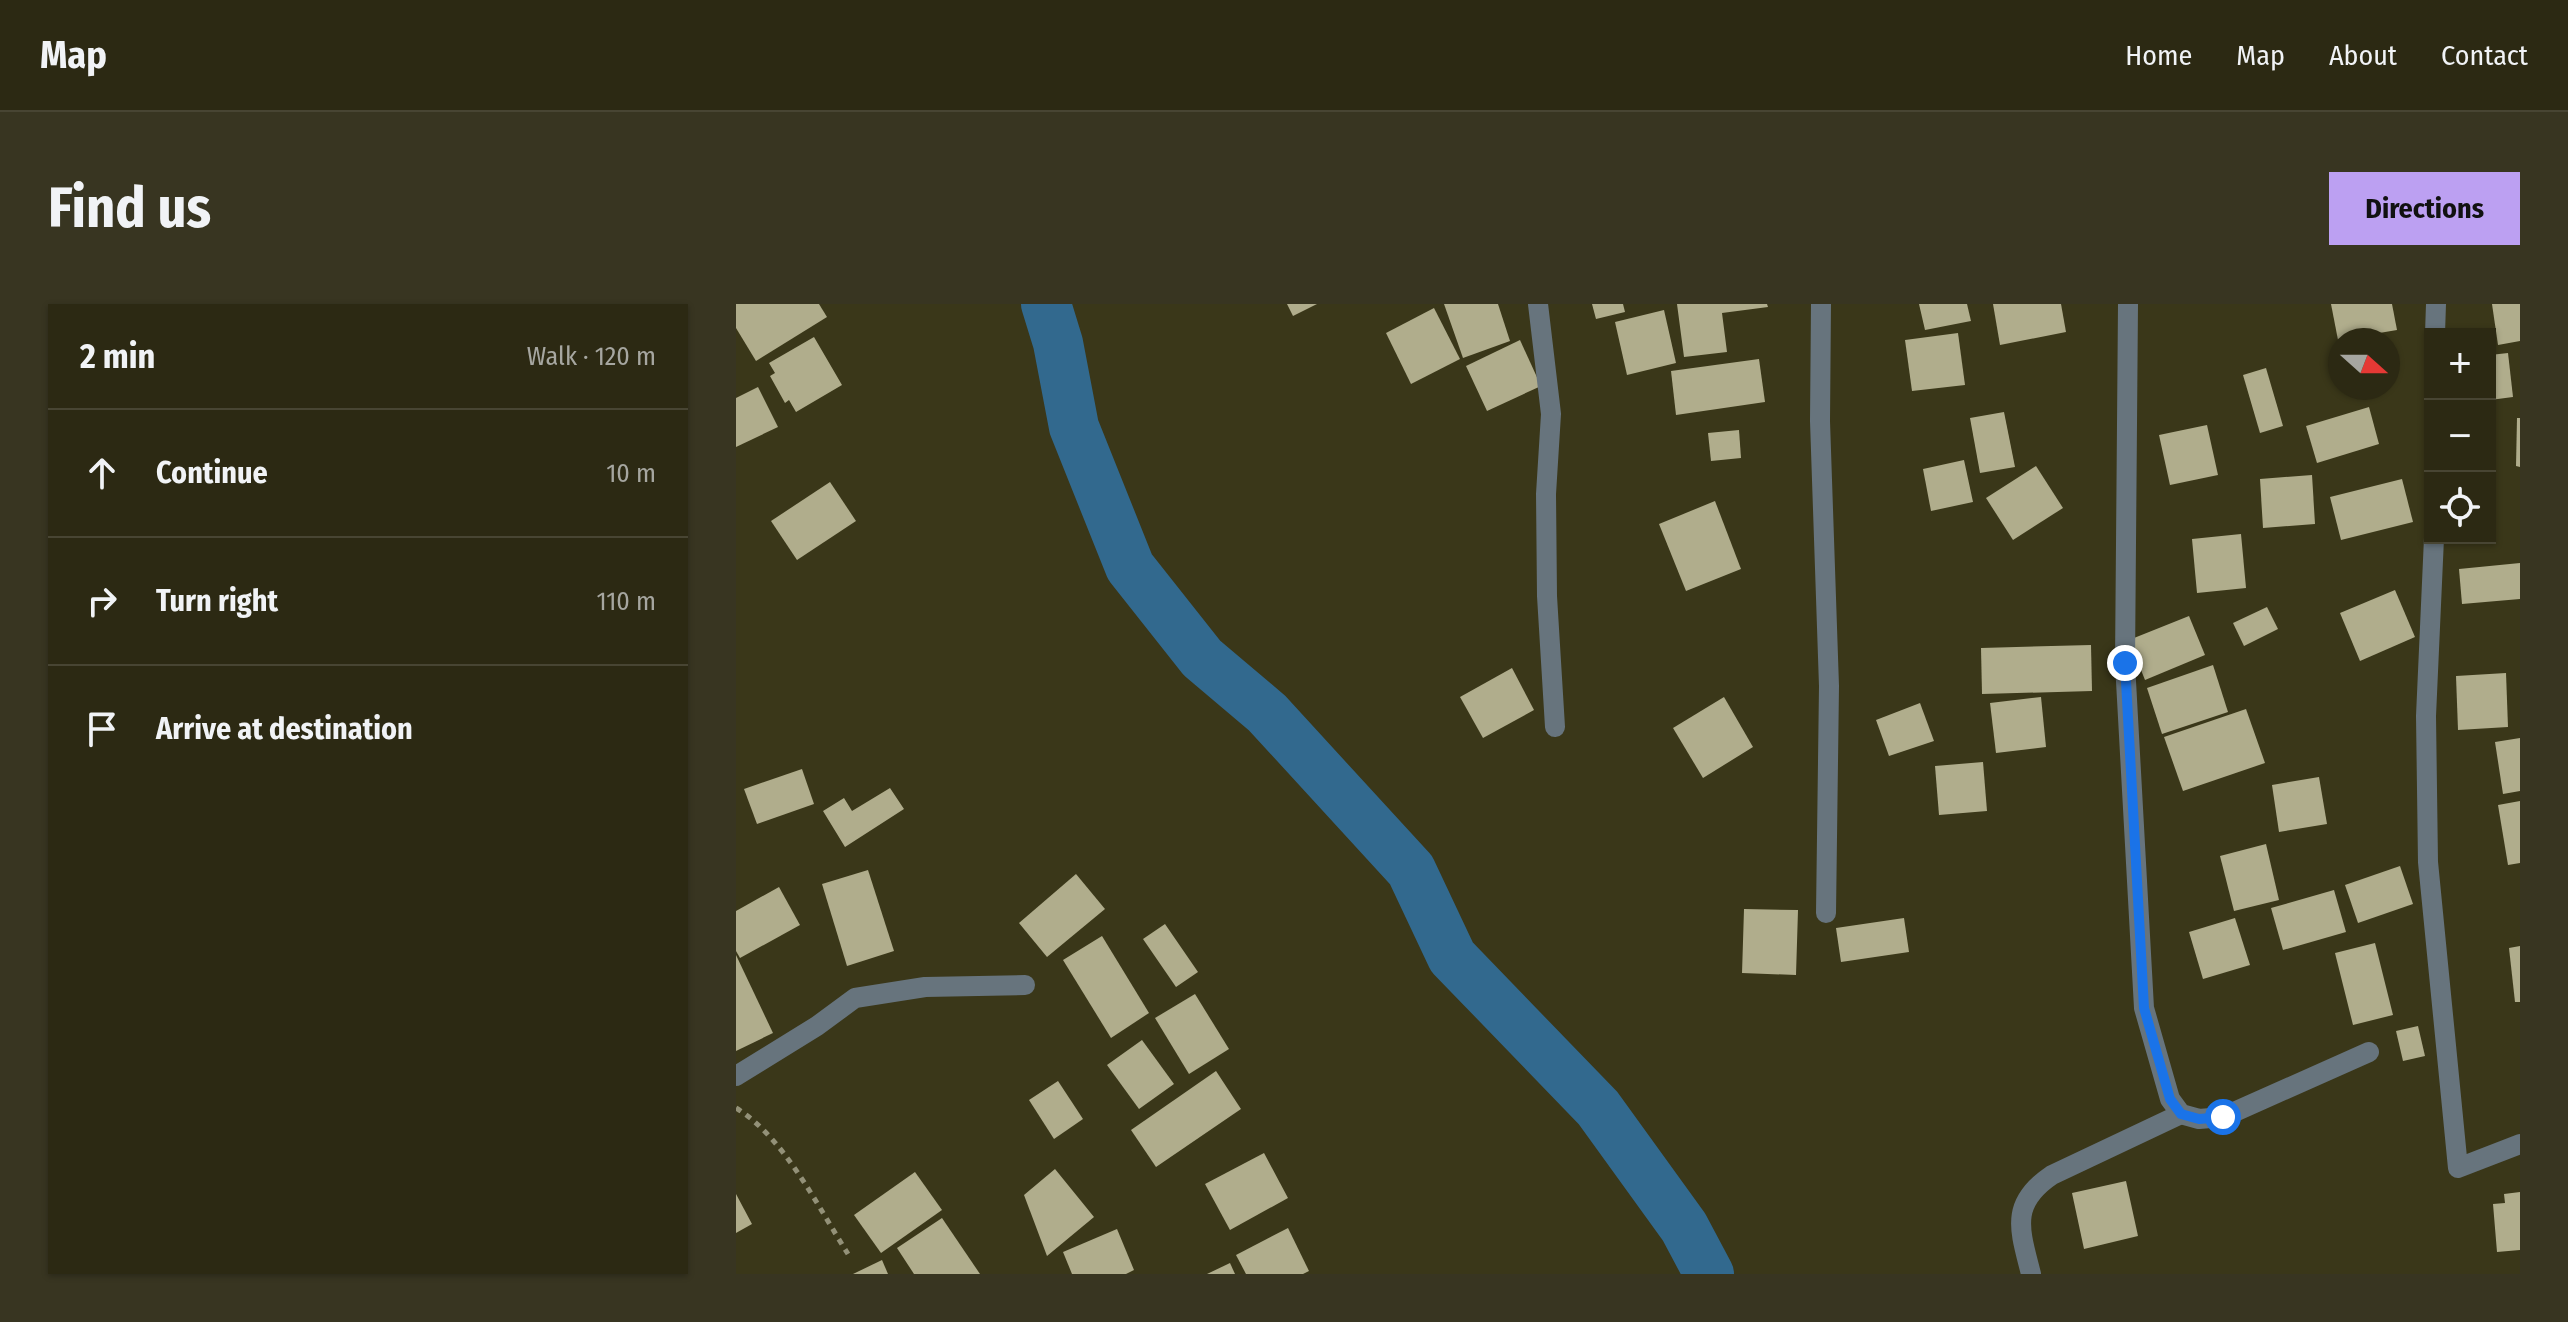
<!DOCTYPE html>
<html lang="en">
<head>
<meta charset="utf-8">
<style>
  :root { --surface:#2c2913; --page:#383521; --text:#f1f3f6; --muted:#a6a6a0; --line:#484533; --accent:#bca0f2 }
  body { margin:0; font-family:"Fira Sans Condensed",sans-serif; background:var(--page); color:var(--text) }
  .controls { position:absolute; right:24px; top:24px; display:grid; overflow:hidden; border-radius:0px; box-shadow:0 2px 6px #0004 }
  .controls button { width:72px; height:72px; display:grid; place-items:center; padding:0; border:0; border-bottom:2px solid var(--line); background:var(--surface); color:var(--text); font:40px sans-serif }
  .compass { position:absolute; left:1592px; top:24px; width:72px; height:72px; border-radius:50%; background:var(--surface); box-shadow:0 2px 6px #0004; rotate:111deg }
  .stop { position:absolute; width:24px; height:24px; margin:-18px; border:6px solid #1a73e8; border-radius:50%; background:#fff }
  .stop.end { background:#1a73e8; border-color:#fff; box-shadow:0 2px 8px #0008 }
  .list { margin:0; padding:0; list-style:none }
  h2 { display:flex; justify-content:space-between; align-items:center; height:104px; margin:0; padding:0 32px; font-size:34px }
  h2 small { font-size:26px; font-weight:400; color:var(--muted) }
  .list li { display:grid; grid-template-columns:52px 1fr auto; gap:24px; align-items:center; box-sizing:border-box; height:128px; padding:0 32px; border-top:2px solid var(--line) }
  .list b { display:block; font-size:30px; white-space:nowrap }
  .list em { font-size:26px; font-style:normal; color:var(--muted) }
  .icon { flex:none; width:44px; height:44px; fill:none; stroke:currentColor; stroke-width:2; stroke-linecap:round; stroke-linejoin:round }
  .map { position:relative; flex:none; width:1784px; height:970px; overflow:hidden; border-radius:0px }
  header { display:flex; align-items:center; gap:48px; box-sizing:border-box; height:112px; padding:0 40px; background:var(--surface); border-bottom:2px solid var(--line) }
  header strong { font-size:38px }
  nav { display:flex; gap:44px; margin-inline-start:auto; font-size:28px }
  .intro { display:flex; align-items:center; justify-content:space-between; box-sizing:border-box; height:192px; padding:0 48px }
  h1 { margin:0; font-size:56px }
  .button { padding:20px 36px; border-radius:0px; background:var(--accent); color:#111; font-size:28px; font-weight:700 }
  main { display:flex; gap:48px; padding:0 48px }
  aside { flex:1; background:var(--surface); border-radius:0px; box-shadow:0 2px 6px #0004 }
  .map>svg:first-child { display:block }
</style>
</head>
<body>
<header>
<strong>Map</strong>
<nav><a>Home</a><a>Map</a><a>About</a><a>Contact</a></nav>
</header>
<div class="intro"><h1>Find us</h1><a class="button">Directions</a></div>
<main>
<aside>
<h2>2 min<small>Walk · 120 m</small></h2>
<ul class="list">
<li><svg class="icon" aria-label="ahead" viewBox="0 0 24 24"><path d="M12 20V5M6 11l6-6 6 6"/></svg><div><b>Continue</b></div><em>10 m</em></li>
<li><svg class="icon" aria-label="right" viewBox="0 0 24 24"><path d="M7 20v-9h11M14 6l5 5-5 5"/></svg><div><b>Turn right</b></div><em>110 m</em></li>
<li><svg class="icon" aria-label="arrive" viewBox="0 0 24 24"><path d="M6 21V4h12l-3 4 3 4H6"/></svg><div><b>Arrive at destination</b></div></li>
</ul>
</aside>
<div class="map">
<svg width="1784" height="970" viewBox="0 0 1784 970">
  <rect width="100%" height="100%" fill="#3a3719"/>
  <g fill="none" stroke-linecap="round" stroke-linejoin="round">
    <polyline stroke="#32698e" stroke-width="50" points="310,0 322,39 338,123 394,263 466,354 531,409 675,566 716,653 862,804 948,923 973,970"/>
  </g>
  <g fill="#b0ad8c">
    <polygon points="0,0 83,0 91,13 20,57 0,24"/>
    <polygon points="551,0 581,0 557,12"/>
    <polygon points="708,0 762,0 774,37 727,54"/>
    <polygon points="856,0 887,0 889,8 860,15"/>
    <polygon points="941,0 1031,0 1032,3 986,9 991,48 948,53"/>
    <polygon points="1183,0 1231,0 1235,17 1189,26"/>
    <polygon points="1257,0 1325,0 1330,28 1264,41"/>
    <polygon points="1595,0 1656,0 1661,26 1602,36"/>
    <polygon points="1756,0 1784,0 1784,37 1762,41"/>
    <polygon points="698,4 724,55 675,80 650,29"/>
    <polygon points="928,6 940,59 891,71 879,18"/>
    <polygon points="1222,29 1229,81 1176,87 1169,36"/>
    <polygon points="78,33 106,81 60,108 53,96 49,99 34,72 39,69 33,59"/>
    <polygon points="784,36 805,82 751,107 730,62"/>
    <polygon points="1772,49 1777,93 1754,96 1754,51"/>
    <polygon points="1023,55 1029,98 940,111 935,67"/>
    <polygon points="1530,64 1547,122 1524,129 1507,71"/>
    <polygon points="22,83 42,123 0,143 0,94"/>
    <polygon points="1633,103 1643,140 1581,159 1570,122"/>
    <polygon points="1268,108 1279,163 1244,169 1234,114"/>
    <polygon points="1781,114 1784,114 1784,163 1780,162"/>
    <polygon points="1471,121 1482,171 1434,181 1423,131"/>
    <polygon points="1003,126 1005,154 975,157 972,129"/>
    <polygon points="1228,156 1237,198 1195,207 1187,165"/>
    <polygon points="1300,162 1327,204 1277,236 1250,194"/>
    <polygon points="1576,171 1579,220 1527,224 1524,175"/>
    <polygon points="1666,175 1677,218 1605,236 1594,193"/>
    <polygon points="94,178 120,217 61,256 35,217"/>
    <polygon points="979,197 1005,265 950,287 923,220"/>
    <polygon points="1505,230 1510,284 1461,289 1456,235"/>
    <polygon points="1784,259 1784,295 1726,300 1723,265"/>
    <polygon points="1659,286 1679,333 1624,357 1604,309"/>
    <polygon points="1531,303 1542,325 1508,342 1497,319"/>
    <polygon points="1453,312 1469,351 1409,376 1393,336"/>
    <polygon points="1355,341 1356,387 1246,390 1245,344"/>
    <polygon points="1477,361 1492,408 1426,430 1411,384"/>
    <polygon points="776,364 798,406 747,434 724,393"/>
    <polygon points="1770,369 1772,423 1722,426 1720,372"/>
    <polygon points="988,393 1017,443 967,474 937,424"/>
    <polygon points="1305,393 1310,443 1260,449 1254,399"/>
    <polygon points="1184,399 1198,437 1153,452 1140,416"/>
    <polygon points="1510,405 1529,459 1447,487 1428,433"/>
    <polygon points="1784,434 1784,487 1767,490 1759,438"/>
    <polygon points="1247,458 1251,507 1203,511 1199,462"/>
    <polygon points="66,465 78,500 21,520 8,485"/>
    <polygon points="1583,473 1591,520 1543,528 1536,481"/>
    <polygon points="154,484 168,505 109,543 87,507 108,494 116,507"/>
    <polygon points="1784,497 1784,559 1772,561 1762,501"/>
    <polygon points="1530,540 1543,596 1498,607 1484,552"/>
    <polygon points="1664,562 1677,600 1622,619 1609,581"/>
    <polygon points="132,566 158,647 111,662 86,580"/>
    <polygon points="340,570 369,605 311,653 283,619"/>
    <polygon points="43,583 64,621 4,654 0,647 0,607"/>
    <polygon points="1598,586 1610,628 1547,646 1535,604"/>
    <polygon points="1008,605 1062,606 1060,671 1006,669"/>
    <polygon points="1168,614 1173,648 1105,658 1100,624"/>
    <polygon points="1499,614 1514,661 1467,675 1453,628"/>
    <polygon points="429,620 462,668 440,683 407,635"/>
    <polygon points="366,632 413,709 375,734 327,656"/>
    <polygon points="1639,639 1657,711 1617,721 1599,649"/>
    <polygon points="1784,642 1784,698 1779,698 1773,644"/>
    <polygon points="0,651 37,729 0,747"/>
    <polygon points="459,690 493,745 453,770 419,714"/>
    <polygon points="1682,722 1689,752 1667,757 1660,727"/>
    <polygon points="406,736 438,780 403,805 371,761"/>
    <polygon points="480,767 505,805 420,863 395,826"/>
    <polygon points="322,777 347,815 318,835 293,796"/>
    <polygon points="528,849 552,894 494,926 469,880"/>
    <polygon points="319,865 358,913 311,952 288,891"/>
    <polygon points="179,868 206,906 145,949 118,911"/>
    <polygon points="1390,877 1402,932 1348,945 1336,889"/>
    <polygon points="1784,888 1784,946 1761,948 1757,900 1769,899 1768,890"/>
    <polygon points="0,890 16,920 0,929"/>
    <polygon points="206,914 244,970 178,970 161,944"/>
    <polygon points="552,924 573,967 567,970 510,970 500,951"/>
    <polygon points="381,925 398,966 390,970 336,970 327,948"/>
    <polygon points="146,956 152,970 117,970"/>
    <polygon points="494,959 499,970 471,970"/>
  </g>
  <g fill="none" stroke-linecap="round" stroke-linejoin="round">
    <path stroke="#939178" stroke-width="5" stroke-dasharray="6 6" stroke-linecap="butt" d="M0,804c48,29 82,99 112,146"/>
    <g stroke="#67747d" stroke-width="20">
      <polyline points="802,0 815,110 810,190 811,292 819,423"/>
      <polyline points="1085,0 1084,117 1093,382 1090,609"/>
      <polyline points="1392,0 1389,359 1408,704 1434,795 1445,810 1463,815 1487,813 1633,748"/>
      <polyline points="1699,30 1700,0"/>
      <polyline points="1698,234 1690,412 1692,558 1722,864 1784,840"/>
      <polyline points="0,772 81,722 119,694 189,683 289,681"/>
      <path d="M1295,970c-11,-44 -22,-70 21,-99l129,-61"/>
    </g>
  </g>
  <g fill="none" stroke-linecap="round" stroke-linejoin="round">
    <polyline stroke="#1a73e8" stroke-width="10" points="1389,359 1408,704 1434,795 1445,810 1463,815 1487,813"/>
  </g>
</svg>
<div class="controls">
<button>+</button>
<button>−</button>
<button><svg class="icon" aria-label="locate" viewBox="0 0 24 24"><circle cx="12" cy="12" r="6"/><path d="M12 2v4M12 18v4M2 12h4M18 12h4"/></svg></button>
</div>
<svg class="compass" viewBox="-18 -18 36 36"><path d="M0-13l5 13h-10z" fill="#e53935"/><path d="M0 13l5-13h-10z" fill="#a6a6a0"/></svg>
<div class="stop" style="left:1487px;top:813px"></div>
<div class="stop end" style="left:1389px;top:359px"></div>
</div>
</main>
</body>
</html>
